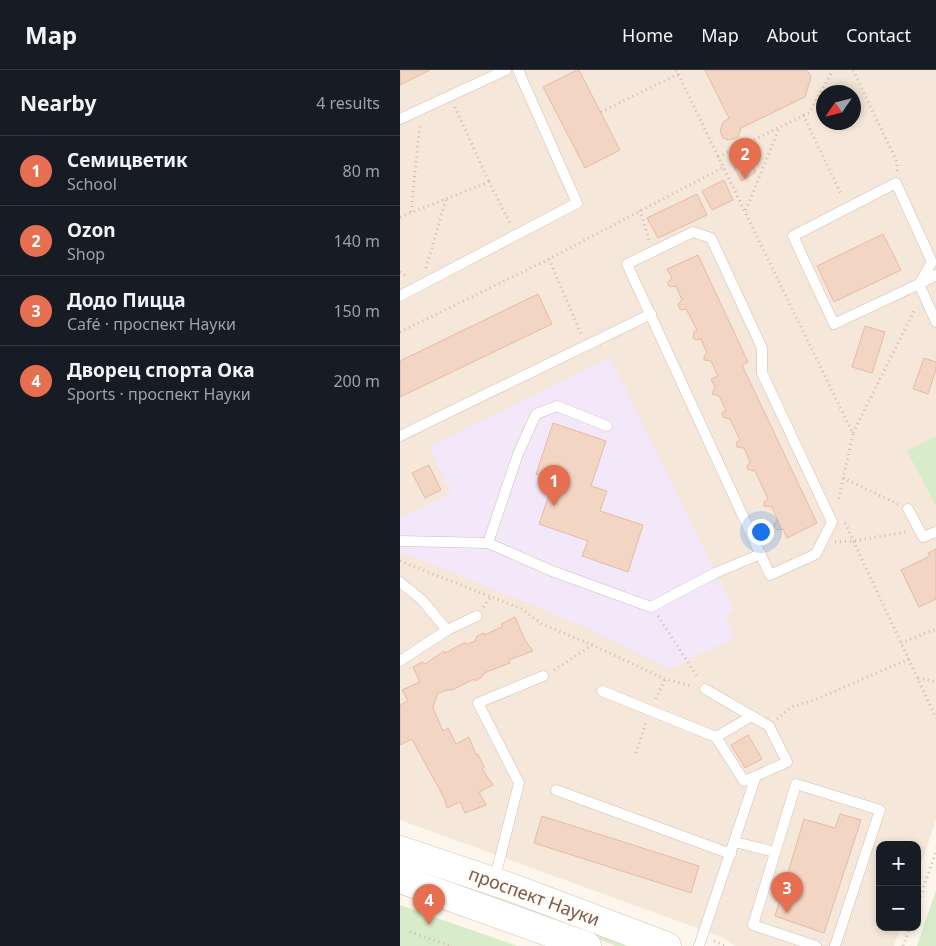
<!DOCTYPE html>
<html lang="en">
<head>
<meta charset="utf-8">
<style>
  :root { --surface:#171b24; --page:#242831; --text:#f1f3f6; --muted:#9ea1a6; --line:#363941; --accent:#e76f51 }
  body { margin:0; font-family:"Noto Sans",sans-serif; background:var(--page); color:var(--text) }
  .controls { position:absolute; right:15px; bottom:15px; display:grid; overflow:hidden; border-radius:10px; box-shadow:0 2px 8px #0003 }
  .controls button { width:45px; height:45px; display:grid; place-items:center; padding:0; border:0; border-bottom:1px solid var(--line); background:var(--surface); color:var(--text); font:25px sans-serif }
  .compass { position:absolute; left:416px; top:15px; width:45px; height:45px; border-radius:50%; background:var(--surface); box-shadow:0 2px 8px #0003; rotate:235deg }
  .you { position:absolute; left:360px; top:461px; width:18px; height:18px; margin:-12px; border:4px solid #fff; border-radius:50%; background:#1a73e8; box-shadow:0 0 0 8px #1a73e833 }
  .badge { display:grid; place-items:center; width:32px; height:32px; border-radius:50%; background:var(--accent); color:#fff; font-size:16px; font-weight:700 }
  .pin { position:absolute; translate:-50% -41px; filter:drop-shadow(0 1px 2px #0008) }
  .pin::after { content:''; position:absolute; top:26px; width:18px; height:15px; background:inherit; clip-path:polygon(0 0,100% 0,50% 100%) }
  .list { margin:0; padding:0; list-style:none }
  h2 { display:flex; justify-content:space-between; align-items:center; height:65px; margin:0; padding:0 20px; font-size:21px }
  h2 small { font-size:16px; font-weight:400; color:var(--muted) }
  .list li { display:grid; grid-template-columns:32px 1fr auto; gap:15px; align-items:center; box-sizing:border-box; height:70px; padding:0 20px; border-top:1px solid var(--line) }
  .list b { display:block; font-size:19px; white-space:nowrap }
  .list p { margin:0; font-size:16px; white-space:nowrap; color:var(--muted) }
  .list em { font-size:16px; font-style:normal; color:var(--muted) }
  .map { position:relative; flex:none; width:536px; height:876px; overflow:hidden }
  header { display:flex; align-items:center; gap:30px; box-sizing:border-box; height:70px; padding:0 25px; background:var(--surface); border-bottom:1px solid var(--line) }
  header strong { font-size:24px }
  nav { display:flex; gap:28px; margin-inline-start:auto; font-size:18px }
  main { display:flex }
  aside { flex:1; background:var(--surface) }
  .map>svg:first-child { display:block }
</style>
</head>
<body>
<header>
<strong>Map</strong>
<nav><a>Home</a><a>Map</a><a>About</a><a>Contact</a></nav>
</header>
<main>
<aside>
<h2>Nearby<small>4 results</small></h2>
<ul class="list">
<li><span class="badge">1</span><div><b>Семицветик</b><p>School</p></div><em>80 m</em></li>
<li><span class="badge">2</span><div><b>Ozon</b><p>Shop</p></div><em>140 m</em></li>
<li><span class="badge">3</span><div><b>Додо Пицца</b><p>Café · проспект Науки</p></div><em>150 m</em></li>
<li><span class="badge">4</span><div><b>Дворец спорта Ока</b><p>Sports · проспект Науки</p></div><em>200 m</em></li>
</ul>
</aside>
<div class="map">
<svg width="536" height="876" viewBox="0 0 536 876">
  <rect width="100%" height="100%" fill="#fdf6ec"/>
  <path fill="#f5e8da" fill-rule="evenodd" d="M0,0h536v750l-19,56v-31h-37v82h20l-6,19h-160l-10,-8 -324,-118zM423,22h30v30h-30z"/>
  <polygon fill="#f3e8fa" points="210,287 334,541 324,546 335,567 269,599 188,558 0,481 0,448 51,424 29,377"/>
  <g fill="#d8ecc9">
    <polygon points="536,366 536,436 507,381"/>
    <polygon points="536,820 536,876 517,876"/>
    <polygon points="123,834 238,876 217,876 126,843"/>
    <polygon points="0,835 117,876 0,876"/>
  </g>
  <g fill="#f3d5c3" stroke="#e6bba3">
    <polygon points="0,0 30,0 0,15"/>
    <polygon points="177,0 179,0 220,80 185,98 143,17"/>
    <polygon points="305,0 407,0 411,7 405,27 341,58 338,67 329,70 323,68 320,61 323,52 329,48"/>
    <polygon points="349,89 356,102 341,111 334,97"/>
    <polygon points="324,110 333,130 312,140 302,121"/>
    <polygon points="297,124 307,145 258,168 247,148"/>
    <polygon points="483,164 501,200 434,232 417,196"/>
    <polygon points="298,185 348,292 342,295 417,453 387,468 383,459 377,460 375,458 374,454 378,451 372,437 364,436 364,432 368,429 355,401 347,399 347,396 350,392 344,378 337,377 336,373 340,370 330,349 323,347 322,343 326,340 319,326 312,324 315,317 311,309 318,306 311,291 304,290 304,286 307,283 301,269 296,270 293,268 294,262 297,260 286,239 281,240 279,238 278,234 282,230 276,216 271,217 268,215 268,212 272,208 267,199"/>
    <polygon points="138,224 152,254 0,327 0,291"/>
    <polygon points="465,256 485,262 472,303 452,297"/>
    <polygon points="524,288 536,292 536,299 528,324 513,319"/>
    <polygon points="153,353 206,371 191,416 207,421 200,441 243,455 228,502 182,486 188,471 139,454 154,410 136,404"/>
    <polygon points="29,395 41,420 25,428 12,403"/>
    <polygon points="536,479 536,529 519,537 501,500 530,486 528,483"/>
    <polygon points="115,547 125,570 133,581 109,590 110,593 84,603 82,607 75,611 74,609 52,620 47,620 37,624 33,638 43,661 48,658 56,674 69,667 76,685 78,684 84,697 82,699 93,715 79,722 86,735 65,743 60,732 47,738 44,728 12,669 0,675 0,635 8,631 2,620 20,612 13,597 22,592 25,594 44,581 45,583 64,573 68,574 75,571 77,566 84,563 85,565 103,556 101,554"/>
    <polygon points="348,665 362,689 345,698 331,675"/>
    <polygon points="440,744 461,750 424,863 375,846 404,749 435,758"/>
    <polygon points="142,746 299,796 291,823 134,773"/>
  </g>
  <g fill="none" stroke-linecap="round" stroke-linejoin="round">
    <g stroke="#d1beb0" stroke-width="11">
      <g id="service">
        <polyline points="0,49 106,0"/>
        <polygon points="293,162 311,168 362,278 362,303 432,452 416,484 370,505 227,194"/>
        <polyline points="536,205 519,214 532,192 496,113 393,166 434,254 519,214 536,252"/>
        <polyline points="0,226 177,133 118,0"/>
        <polyline points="0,366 251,244"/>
        <polyline points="508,439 523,467 536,462"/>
        <polyline points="0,471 88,473 152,501 251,537 315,503 361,484"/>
        <polyline points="88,473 118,384 136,344 157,336 207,356"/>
        <polyline points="0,512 22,530 47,560 0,591"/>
        <polyline points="47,560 77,546"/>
        <polyline points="202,621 316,667"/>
        <polyline points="352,646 316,667 344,711 356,706"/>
        <polyline points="156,720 331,784"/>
        <polyline points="335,772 375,782"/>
        <polyline points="94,811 119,713 78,633 143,606"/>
        <polyline points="299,876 356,706 387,692 369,656 305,619"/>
        <polyline points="416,876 353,855 396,714 480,740 435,876"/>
      </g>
    </g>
    <g stroke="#d6c0b0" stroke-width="29">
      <g id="secondary">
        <polyline points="0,780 113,818 267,876"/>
        <polyline points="0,809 187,876"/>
      </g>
    </g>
    <g stroke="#d9b8a5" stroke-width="3" stroke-dasharray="1 4" stroke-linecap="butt">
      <polyline points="276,0 453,364 438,432"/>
      <polyline points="453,0 497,92 497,102"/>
      <polyline points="55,37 89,112"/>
      <polyline points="201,42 278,4"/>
      <polyline points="403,45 442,126"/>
      <polyline points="318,87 409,43 433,0"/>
      <polyline points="240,140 249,170"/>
      <polyline points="346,140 379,58"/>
      <polyline points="11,142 20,53"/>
      <polyline points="0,147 89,112 111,155"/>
      <polyline points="149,189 181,264"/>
      <polyline points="26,198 46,129"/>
      <polyline points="0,202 8,207"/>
      <polyline points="0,262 149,189 324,97"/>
      <polyline points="453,363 515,239"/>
      <polyline points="443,408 498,434"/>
      <polyline points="445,453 536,648"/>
      <polyline points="435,472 454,471 506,462"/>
      <polyline points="0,491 122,539 142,554 192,575"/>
      <polyline points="83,537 90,528"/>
      <polyline points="258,546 298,608"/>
      <polyline points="501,573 536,559"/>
      <polyline points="154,600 192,575 265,609 292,616"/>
      <polyline points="518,608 536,612"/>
      <polyline points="256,629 265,609"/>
      <polyline points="377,649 391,637 417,629 509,589"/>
      <polyline points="236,683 246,653"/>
      <polyline points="517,836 536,781"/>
      <polyline points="10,862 51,876"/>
      <polyline points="314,871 325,876"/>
      <polyline points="503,876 510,857"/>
    </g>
    <use href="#service" stroke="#fff" stroke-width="10"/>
    <use href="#secondary" stroke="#fff" stroke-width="28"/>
  </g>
  <g text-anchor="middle" stroke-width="4.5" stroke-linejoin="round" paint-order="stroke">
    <g font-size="18" fill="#7a5c4d" stroke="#fffaf3">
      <text transform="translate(134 827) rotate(20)" y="6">проспект Науки</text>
    </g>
  </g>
</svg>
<div class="controls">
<button>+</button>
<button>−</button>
</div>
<svg class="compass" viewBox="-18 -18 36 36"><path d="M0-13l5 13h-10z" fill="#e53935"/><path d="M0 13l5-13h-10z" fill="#9ea1a6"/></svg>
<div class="you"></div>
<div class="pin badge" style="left:154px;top:436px">1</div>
<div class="pin badge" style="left:345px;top:109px">2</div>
<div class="pin badge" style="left:387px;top:843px">3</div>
<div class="pin badge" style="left:29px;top:855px">4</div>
</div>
</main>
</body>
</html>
